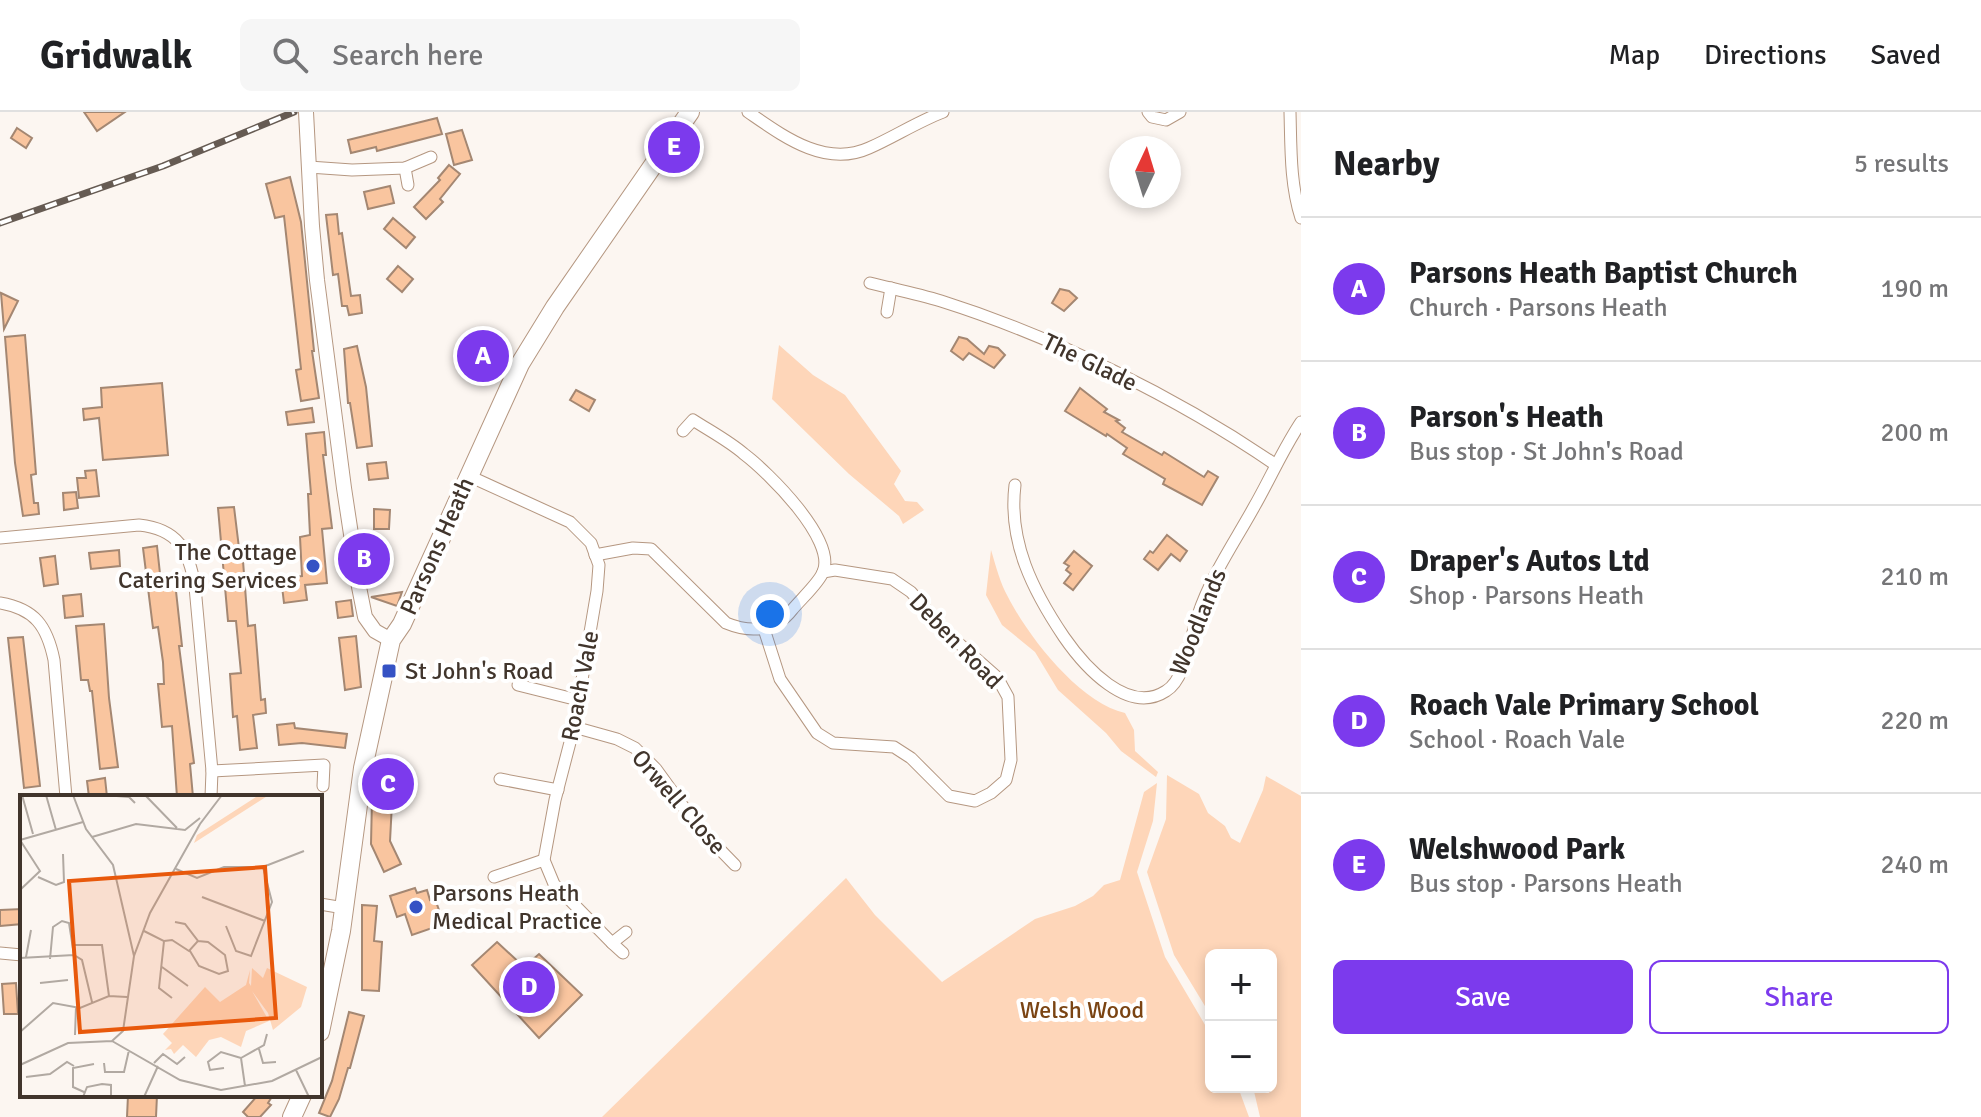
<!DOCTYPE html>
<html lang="en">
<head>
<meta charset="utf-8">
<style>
  :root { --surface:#fff; --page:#f6f6f6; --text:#202124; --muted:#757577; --line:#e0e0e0; --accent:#7c3aed }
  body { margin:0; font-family:Signika,sans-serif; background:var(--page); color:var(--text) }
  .controls { position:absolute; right:24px; bottom:24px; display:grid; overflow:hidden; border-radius:12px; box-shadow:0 4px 12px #0003 }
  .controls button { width:72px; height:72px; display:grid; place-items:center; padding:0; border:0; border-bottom:2px solid var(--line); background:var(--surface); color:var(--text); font:40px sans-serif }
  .compass { position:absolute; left:1109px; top:24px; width:72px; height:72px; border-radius:50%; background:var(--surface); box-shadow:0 4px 12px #0003; rotate:4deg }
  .you { position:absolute; left:770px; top:502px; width:28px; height:28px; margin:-20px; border:6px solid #fff; border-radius:50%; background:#1a73e8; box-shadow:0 0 0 12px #1a73e833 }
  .badge { display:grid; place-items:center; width:52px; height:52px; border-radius:50%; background:var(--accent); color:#fff; font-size:26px; font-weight:700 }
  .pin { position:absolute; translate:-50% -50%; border:4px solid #fff; box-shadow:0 2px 8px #0006 }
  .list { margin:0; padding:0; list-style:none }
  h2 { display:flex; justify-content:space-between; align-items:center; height:104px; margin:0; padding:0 32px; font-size:34px }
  h2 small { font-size:26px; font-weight:400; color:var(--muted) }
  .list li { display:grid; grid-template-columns:52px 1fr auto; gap:24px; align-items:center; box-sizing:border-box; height:144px; padding:0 32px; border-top:2px solid var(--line) }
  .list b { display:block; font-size:30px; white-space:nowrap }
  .list p { margin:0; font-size:26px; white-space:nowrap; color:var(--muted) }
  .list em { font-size:26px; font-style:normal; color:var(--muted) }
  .actions { display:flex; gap:16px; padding:24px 32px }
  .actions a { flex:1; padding:18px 0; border:2px solid var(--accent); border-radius:12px; text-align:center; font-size:28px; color:var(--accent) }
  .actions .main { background:var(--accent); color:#fff }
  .icon { flex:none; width:44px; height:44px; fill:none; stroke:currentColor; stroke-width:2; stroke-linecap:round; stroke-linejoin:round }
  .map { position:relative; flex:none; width:1301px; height:1005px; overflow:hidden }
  header { display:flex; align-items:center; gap:48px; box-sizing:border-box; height:112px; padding:0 40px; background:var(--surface); border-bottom:2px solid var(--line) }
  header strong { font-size:38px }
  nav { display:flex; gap:44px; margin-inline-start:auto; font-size:28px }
  .search { width:560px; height:72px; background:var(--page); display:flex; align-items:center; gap:20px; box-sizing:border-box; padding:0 28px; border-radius:12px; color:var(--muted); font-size:30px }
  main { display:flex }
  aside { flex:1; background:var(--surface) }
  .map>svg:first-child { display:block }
</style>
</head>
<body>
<header>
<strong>Gridwalk</strong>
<div class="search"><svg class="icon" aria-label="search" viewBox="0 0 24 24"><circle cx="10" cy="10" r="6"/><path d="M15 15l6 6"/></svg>Search here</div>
<nav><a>Map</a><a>Directions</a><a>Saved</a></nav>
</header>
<main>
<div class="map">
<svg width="1301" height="1005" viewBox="0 0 1301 1005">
  <rect width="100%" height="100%" fill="#fcf6f1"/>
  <g fill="#fed6b9">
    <polygon points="779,233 813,263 845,283 901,359 894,372 905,389 917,390 924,398 903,412 899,404 849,362 772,287"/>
    <path d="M991,438c5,16 9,33 17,47 21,41 72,106 117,116l9,17 1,21 23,21 -2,5 -35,-26 -15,-18 -48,-43 -23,-38 -33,-27 -16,-30z"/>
    <polygon points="1167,663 1199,682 1208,701 1225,714 1231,726 1240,731 1263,678 1266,664 1301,684 1301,1005 1260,1005 1253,975 1271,975 1271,843 1211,843 1211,904 1174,843 1147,760 1166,707"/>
    <polygon points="1157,671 1153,709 1137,760 1165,845 1211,923 1211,975 1238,975 1249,1005 602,1005 846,766 875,803 942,870 1035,807 1075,794 1093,784 1104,773 1120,768 1144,680"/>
  </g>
  <g fill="#f9c59f" stroke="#a48772" stroke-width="2">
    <polygon points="84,0 125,0 97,19"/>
    <polygon points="437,6 442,22 377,39 376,35 351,41 348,28"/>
    <polygon points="17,16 32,26 26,36 11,26"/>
    <polygon points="462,18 472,48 454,53 446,22"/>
    <polygon points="449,53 460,62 440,87 443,90 426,107 414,95 440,68 438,66"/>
    <polygon points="290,65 301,110 314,239 312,239 319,286 301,289 296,258 301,257 284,104 275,106 266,72"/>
    <polygon points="390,74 394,91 368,97 364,80"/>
    <polygon points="337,102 339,122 342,121 351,184 360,183 362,201 349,203 347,194 342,194 338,162 333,163 326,103"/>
    <polygon points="393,106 415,125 406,136 384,117"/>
    <polygon points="398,154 413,167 402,180 387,167"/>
    <polygon points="1060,177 1069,179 1077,186 1064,199 1052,191"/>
    <polygon points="1,181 18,189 4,217"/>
    <polygon points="470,219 485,229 481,235 506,251 499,263 459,237"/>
    <polygon points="25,223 36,362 31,363 34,391 38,391 39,402 23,404 15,351 5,225"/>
    <polygon points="959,225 967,227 984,242 989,234 998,236 1005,243 994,256 969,241 963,248 951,239"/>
    <polygon points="357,234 366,275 372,334 357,336 350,291 348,291 344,237"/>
    <polygon points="162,271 168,343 103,348 99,306 84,308 83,297 102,295 101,276"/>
    <polygon points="1080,276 1107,297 1104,300 1119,308 1116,309 1125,316 1122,320 1162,343 1164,340 1204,365 1208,359 1218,365 1202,393 1163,372 1165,367 1123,342 1127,336 1107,322 1106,324 1065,299"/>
    <polygon points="576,278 595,288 589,299 570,288"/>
    <polygon points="312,296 314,310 288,313 286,300"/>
    <polygon points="324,320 326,343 323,343 332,416 322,417 327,471 305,473 307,488 284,491 281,466 302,464 300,425 310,423 308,382 311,382 306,322"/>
    <polygon points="386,350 388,366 369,368 367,352"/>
    <polygon points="96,358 99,384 79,386 77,366 86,366 85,359"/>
    <polygon points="76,380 78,396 64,398 63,381"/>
    <polygon points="234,395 239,436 242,436 248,514 255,513 261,588 265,587 266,601 253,603 257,636 240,638 237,604 233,605 230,562 241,561 236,509 228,509 218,396"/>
    <polygon points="374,397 390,398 389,417 374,417"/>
    <polygon points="1167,423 1187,439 1180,449 1171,442 1158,458 1144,447 1150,439 1153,441"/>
    <polygon points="157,434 161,471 175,470 182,534 179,534 194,651 190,652 193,685 177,685 172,614 162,615 158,572 164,572 163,550 158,515 153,516 143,436"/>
    <polygon points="119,438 120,454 91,457 89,441"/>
    <polygon points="1074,439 1092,454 1073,478 1064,471 1071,462 1066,458 1069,454 1064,451"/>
    <polygon points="55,444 58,472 44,474 40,446"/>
    <polygon points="402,480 397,494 371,485"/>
    <polygon points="81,482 83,504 65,506 63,484"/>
    <polygon points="351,488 353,504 338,506 336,490"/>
    <polygon points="104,512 109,586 118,655 100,657 92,579 90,579 88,568 81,568 76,514"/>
    <polygon points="356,524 361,575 345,578 339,526"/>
    <polygon points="23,525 40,674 24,676 8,526"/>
    <polygon points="294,611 295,616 347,622 345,636 302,631 279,633 277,613"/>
    <polygon points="378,651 405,656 398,692 392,691 390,729 401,752 384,760 371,732 372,687"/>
    <polygon points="105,666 107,685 89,685 87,669"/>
    <polygon points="415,776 417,781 427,778 430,788 435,787 444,812 412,823 405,802 397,805 390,784"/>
    <polygon points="362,793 377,794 374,829 382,830 379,879 362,878"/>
    <polygon points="22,797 22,812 0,814 0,798"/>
    <polygon points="497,830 524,855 539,842 582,883 539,926 472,853"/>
    <polygon points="16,871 18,902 4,902 2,872"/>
    <polygon points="349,900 364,904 350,956 348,956 339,987 330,1005 319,1001 332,969"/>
    <polygon points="128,983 157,983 156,1005 127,1005"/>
    <polygon points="258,983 273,983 268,991 271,993 260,1005 248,1005 243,1000"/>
  </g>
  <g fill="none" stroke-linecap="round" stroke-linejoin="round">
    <g stroke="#b59781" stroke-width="13">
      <g id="minor">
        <path d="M748,0c35,24 77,56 121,36 25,-11 48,-26 74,-36"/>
        <polyline points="1148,0 1152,5 1166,8 1180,0"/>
        <path d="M1290,0c1,35 0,72 11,106"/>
        <polyline points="309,55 352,58 405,56 431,45"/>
        <polyline points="405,56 408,73"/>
        <path d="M870,171c24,6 48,11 71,18 114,36 237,97 335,164"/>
        <polyline points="887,200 891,176"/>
        <polyline points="469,364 570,410 591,431 599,453 597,479 574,615 555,688 544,748 554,772 612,831 626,820"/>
        <path d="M1015,373c-7,57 18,106 49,152 20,29 64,79 102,54 20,-12 24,-54 32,-76 13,-39 36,-72 56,-108 16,-28 29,-58 47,-85"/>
        <path d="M0,426l139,-13c39,4 50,25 56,62l17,184 -1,26"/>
        <path d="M595,443l38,-7 18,1 75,74c24,10 49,9 66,-13 8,-10 27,-27 31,-38 14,-32 -55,-100 -79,-118 -15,-13 -34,-23 -51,-34l-10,11"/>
        <path d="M0,491c35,6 47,23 54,57l12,137"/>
        <polyline points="764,517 780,567 817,621 833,631 894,635 911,646 949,684 975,689 991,681 1006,668 1011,648 1008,585 997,565 946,520 911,480 892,467 835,458 823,460"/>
        <polyline points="518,573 578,588"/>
        <polyline points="574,615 617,627 635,636 656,657 698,715 735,753"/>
        <polyline points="212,659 324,653 323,674"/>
        <polyline points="500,667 558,678"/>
        <polyline points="494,765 544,748"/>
        <polyline points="320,792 344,796"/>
        <polyline points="612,831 623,841"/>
        <polyline points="0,841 22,843"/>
      </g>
    </g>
    <g stroke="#b59781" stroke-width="16">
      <polyline id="tertiary" points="306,0 312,114 317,168 344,376 359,475 365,505 375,519 391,528"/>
    </g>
    <g stroke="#b59781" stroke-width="20">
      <g id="primary">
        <polyline points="320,920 341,819 363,656 391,528 402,512 520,252 555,195 690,0"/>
        <polyline points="292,1005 302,983"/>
      </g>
    </g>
    <use href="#minor" stroke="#fff" stroke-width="11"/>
    <use href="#tertiary" stroke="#fff" stroke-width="14"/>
    <use href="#primary" stroke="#fff" stroke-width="18"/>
    <g stroke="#665b53" stroke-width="7">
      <polyline id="rail" points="0,111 163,54 294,0"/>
    </g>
    <use href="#rail" stroke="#fff" stroke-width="4" stroke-dasharray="12" stroke-linecap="butt"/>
  </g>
  <g fill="#3552c4" stroke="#fff" stroke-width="3">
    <circle cx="313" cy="454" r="8"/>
    <rect x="381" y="551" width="16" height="16" rx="4"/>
    <circle cx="416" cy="795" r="8"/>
  </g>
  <g text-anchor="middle" stroke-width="8" stroke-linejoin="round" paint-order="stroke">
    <g font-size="24" fill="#41352c" stroke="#fff">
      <text transform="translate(1090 250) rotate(26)" y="8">The Glade</text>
      <text transform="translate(437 434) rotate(-66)" y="8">Parsons Heath</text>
      <text transform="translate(1198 510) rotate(-68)" y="8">Woodlands</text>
      <text transform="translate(956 529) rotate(46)" y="8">Deben Road</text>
      <text transform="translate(580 574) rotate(-79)" y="8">Roach Vale</text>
      <text transform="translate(679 690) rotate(49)" y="8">Orwell Close</text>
    </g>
    <g font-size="24" fill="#41352c" stroke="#fff" text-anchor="start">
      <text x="297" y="448" text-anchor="end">The Cottage<tspan x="297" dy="28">Catering Services</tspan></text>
      <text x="405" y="567">St John's Road</text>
      <text x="432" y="789">Parsons Heath<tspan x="432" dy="28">Medical Practice</tspan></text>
    </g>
    <g font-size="24" fill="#7a4413" stroke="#fff">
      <text x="1082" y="906">Welsh Wood</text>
    </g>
  </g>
  <g transform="translate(20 683)">
    <rect width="302" height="302" fill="#fcf6f1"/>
    <path d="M239,0h10l-75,48 3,-8zM232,173l11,10 4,-10 40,19 -6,20 -28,23 -5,-17 -16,-22 17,30 -23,10 -5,16 -20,-10 -12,3 -13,17 -13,-12 -9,9 -3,-5 -6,1 7,-7 -9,-9 42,-47 15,15 26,-17 4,-15 -1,13 2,3z" fill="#fed6b9"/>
    <path fill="none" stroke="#b1a9a2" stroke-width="2" d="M2,0l11,39M26,0l10,35M53,0l13,34 27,36 21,91M84,0l25,2 6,6M125,0l32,33M72,42l44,-13 49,6 15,-12M0,45l20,31 -20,19M0,45l63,-18M156,74l21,9 27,-11h39l41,-16M18,82l18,8 8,-3 -1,-28M182,102l63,24M206,131l10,25 15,5 21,-54 -9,-35M124,136l20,10 -5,47 13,10M144,146l8,-1 17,11 9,-10 -13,-17 -10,-2M53,150h29l7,51M170,156l9,15 20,8 9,-3 -3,-16 -17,-13 -10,-1M54,160l8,5 10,42M6,162l5,-27M0,163l54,-3M30,164l3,-32 9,-6 7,2 5,32M142,172l26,19M20,188l28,-3M0,237l33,-29 27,5 29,-12 18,1M55,240l1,-28M92,246l68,39 41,10 51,-9 50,-24M239,254l4,14 13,-1M221,263l23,-13 3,-11M221,263l4,28M84,268l1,9h19l5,-22M134,268l9,-9 14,10 8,-7M0,270l48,-22 44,-2 11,-10 11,-75 16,-43 50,-89 22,-29M204,273l-14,2 -2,-8 13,-10 20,6M276,275l13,27M6,282l24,-3 17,-12 7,4M64,297l-11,-5v-19l21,-4M63,302l4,-10 15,-3 9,1v12M124,302l14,-31"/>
    <path fill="#e8590c" fill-opacity="0.15" stroke="#e8590c" stroke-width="4" d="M245,72l11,151 -196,14 -11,-151z"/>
    <rect width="302" height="302" fill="none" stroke="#41352c" stroke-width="4"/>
  </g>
</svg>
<div class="controls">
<button>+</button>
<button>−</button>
</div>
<svg class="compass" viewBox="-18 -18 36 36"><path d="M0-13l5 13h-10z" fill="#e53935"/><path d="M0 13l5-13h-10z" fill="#757577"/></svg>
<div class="you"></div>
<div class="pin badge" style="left:483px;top:244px">A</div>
<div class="pin badge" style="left:364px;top:447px">B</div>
<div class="pin badge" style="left:388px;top:672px">C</div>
<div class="pin badge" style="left:529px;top:875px">D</div>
<div class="pin badge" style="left:674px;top:35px">E</div>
</div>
<aside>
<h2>Nearby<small>5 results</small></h2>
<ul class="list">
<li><span class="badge">A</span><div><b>Parsons Heath Baptist Church</b><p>Church · Parsons Heath</p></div><em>190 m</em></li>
<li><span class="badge">B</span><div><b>Parson's Heath</b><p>Bus stop · St John's Road</p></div><em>200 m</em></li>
<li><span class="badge">C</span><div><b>Draper's Autos Ltd</b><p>Shop · Parsons Heath</p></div><em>210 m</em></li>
<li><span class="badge">D</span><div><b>Roach Vale Primary School</b><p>School · Roach Vale</p></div><em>220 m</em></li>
<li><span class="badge">E</span><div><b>Welshwood Park</b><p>Bus stop · Parsons Heath</p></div><em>240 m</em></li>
</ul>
<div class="actions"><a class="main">Save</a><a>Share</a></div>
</aside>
</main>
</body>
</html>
